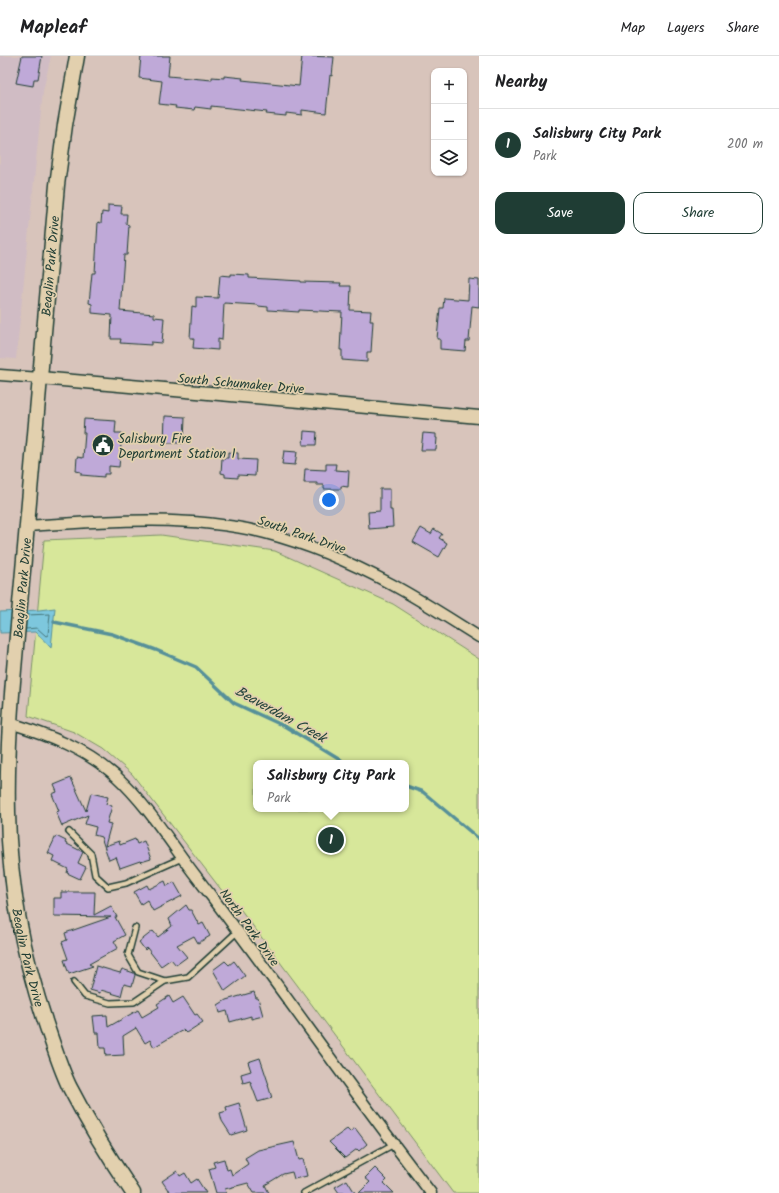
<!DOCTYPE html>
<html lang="en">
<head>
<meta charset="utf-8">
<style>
  :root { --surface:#fff; --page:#f6f6f6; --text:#202124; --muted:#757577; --line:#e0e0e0; --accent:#1f3d34 }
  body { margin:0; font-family:Kalam,sans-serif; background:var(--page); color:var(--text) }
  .controls { position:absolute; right:12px; top:12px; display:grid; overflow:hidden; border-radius:8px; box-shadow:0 1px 3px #0004 }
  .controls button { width:36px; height:36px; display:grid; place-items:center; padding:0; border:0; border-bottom:1px solid var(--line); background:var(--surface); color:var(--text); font:20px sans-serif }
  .you { position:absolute; left:329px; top:444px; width:14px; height:14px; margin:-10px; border:3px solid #fff; border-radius:50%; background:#1a73e8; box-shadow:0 0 0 6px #1a73e833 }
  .badge { display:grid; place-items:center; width:26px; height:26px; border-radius:50%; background:var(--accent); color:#fff; font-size:13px; font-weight:700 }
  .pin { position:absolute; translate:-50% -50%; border:2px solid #fff; box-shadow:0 1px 4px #0006 }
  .popup { position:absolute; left:253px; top:704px; width:156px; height:52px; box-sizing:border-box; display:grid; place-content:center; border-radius:8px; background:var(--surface); filter:drop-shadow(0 1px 3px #0005); font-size:13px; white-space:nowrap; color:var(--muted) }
  .popup b { font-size:15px; color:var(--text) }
  .popup::after { content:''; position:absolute; left:50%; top:100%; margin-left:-8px; border:8px solid transparent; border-top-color:var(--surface) }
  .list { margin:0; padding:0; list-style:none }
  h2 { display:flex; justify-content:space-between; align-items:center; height:52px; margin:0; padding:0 16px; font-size:17px }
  h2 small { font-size:13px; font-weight:400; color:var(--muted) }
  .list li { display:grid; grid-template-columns:26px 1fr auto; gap:12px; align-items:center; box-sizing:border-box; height:72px; padding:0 16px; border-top:1px solid var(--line) }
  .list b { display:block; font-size:15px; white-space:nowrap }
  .list p { margin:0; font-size:13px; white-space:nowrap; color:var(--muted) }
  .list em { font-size:13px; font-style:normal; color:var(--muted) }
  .actions { display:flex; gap:8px; padding:12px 16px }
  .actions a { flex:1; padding:9px 0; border:1px solid var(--accent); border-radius:12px; text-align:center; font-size:14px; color:var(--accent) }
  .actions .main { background:var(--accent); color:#fff }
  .icon { flex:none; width:22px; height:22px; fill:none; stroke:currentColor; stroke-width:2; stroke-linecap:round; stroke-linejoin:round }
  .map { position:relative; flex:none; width:479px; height:1137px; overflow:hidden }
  header { display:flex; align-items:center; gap:24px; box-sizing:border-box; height:56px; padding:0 20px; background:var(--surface); border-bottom:1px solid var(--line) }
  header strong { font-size:19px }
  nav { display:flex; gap:22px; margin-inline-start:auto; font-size:14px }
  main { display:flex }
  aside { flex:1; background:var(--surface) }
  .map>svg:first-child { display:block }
</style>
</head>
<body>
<header>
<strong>Mapleaf</strong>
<nav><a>Map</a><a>Layers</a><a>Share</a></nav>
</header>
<main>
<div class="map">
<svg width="479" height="1137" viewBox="0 0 479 1137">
  <rect width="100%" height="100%" fill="#d8c4bb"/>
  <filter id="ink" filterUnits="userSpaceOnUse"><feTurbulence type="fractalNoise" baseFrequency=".025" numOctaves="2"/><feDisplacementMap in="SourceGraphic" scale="8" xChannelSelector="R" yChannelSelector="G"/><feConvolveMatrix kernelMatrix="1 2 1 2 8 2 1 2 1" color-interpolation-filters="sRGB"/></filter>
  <g filter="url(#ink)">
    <polygon fill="#d0bcc4" points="0,0 51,0 43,35 16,303 0,302"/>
    <path fill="#d7e79a" stroke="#7b9267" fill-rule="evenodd" d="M161,479l114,16 118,53 86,55v534h-26l-212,-283 -8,-5 -101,-131 -29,-25 -29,-17 -46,-16 16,-176zM256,707h150v46h-150z"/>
    <polygon fill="#7dc7dd" stroke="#579099" points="55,552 51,592 36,576 0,577 0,556 39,554"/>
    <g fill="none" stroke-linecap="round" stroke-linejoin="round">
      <polyline stroke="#457478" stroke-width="1" points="26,573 37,572 46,580 48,579 50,558 27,559"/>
      <g stroke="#579099" stroke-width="3.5">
        <polyline points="54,566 112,578 156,594 196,611 234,647 286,671 345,707"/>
        <polyline points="406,730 423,736 479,783"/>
      </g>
    </g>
    <g fill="#bfa9d8" stroke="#1f3d34">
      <polygon points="22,0 42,0 38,23 34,23 33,30 16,27"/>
      <polygon points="141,0 170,0 168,20 212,24 212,21 224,22 224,20 243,22 242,24 299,30 302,0 334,1 332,20 330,19 326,57 302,54 302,59 286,57 286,60 266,58 267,56 211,50 211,53 195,51 194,54 175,52 176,50 159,48 162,25 139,22"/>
      <polygon points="108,149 122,150 121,158 127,158 126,168 129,169 127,199 124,199 120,255 154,258 154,261 164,262 162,287 151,286 151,289 120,287 121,283 111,283 112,259 92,257 92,248 89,247 92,217 95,217 98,166 101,167 102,156 108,157"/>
      <polygon points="231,218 249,219 249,222 301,225 301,226 341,227 340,230 351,230 350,254 371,255 370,265 373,265 371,296 367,296 367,306 342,304 342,294 340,294 342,256 299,254 299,256 268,254 268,251 258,250 258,249 224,247 222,284 218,283 218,294 193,292 194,282 190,282 192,250 196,251 196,241 218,242 220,219 231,220"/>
      <polygon points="469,223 479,224 479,251 472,250 469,285 466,285 465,295 440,293 440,283 437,283 440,252 443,252 444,242 468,244"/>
      <polygon points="165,360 185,361 184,387 164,387"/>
      <polygon points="84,363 116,365 115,377 122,377 119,411 109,410 109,418 104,418 104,421 81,419 81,416 76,415 77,401 83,402 85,377 83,377"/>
      <polygon points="304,375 317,376 316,389 303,389"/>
      <polygon points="423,377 436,378 436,382 437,382 436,394 421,394"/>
      <polygon points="284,395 297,396 295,409 282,408"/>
      <polygon points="228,396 238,397 238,403 256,404 255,420 238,419 238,422 225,421 225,418 221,417 222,402 228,402"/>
      <polygon points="326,408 336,408 335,414 349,415 348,431 341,430 341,433 324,433 324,429 317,429 317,427 304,427 305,413 326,414"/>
      <polygon points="380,433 390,433 390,454 392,454 393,471 369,473 368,456 380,455"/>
      <polygon points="421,472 431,478 434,473 442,478 439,482 447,487 439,501 413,486"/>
      <polygon points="71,722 86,755 91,737 108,741 106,748 112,750 107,767 111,768 105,790 119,785 120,789 135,783 137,788 144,785 151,803 141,806 140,805 120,812 116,801 109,804 101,781 94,779 96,771 85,768 88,759 62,770 56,756 59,755 52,738 57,736 54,729"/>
      <polygon points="56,780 66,785 65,787 83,796 78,807 86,811 80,823 67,817 68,813 52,805 54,800 48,797"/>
      <polygon points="165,825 167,830 174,826 182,840 153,855 147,844 141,848 134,836 147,829 149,833"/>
      <polygon points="61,836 95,836 94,859 111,850 117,861 115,861 125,879 114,885 118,892 89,908 93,910 69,918 64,904 68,903 62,886 67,884 65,877 111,861 54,860 54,842 61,842"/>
      <polygon points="186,849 189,854 191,854 199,869 203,867 210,880 198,887 194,880 177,889 187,901 176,909 171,903 161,910 147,892 145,894 139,886 153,875 158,881 172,870 169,863"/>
      <polygon points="225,905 229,909 234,905 245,920 225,935 213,914"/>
      <polygon points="96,910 120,917 122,913 134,917 135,919 132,930 124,928 121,940 101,934 100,937 90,934"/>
      <polygon points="254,936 256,942 258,942 263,960 251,963 251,960 230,966 227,955 220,957 218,949 226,944"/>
      <polygon points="169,940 173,947 183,941 195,959 197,958 203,966 186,977 183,974 154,991 150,984 145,987 136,972 123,980 124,999 106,1000 105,992 100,992 99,977 95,977 93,960 107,959 108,971 138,954 142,961 159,951 157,948"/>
      <polygon points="260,1002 269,1029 268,1029 272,1042 258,1046 250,1025 243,1027 241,1018 251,1015 248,1006"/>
      <polygon points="239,1047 247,1074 231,1079 222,1065 220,1057 227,1055 226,1051"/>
      <polygon points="355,1072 367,1088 359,1095 357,1093 345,1102 329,1086 347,1073 350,1076"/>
      <polygon points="294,1086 299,1104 303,1103 307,1120 294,1123 292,1116 283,1118 265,1129 269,1137 254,1137 248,1127 225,1133 226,1137 216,1137 209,1113 215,1111 213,1106 224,1103 227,1114 230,1113 232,1119 248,1108 245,1102 258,1094"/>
      <polygon points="375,1112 387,1124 384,1127 394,1137 359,1137 370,1126 365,1122"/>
      <polygon points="177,1115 180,1120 185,1117 191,1127 197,1123 206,1137 171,1137 169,1134 168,1134 162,1125"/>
      <polygon points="347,1124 355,1137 339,1137 335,1131"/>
    </g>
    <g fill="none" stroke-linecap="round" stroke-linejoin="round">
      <g stroke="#1f3d34" stroke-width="8">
        <g id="service">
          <polyline points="69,776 91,798 95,819 108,831 126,827 182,802"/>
          <polyline points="135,872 128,899 138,916 165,925 188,921 238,875"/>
          <polyline points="74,926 85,940 110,947 134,946 165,925"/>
          <polyline points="304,1137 394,1088"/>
        </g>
      </g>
      <g stroke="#1f3d34" stroke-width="13">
        <g id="minor">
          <polyline points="0,319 40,322"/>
          <path d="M27,470c76,-5 163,-12 238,7 42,11 87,30 126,51 30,16 59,35 88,53"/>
          <path d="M10,667c39,12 75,26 106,53 25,23 45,52 65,80 10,14 21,28 31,41 74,98 144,199 219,296"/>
        </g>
      </g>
      <g stroke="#1f3d34" stroke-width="15">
        <polyline id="tertiary" points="40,322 479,361"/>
      </g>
      <g stroke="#1f3d34" stroke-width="17">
        <g id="secondary">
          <path id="s1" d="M77,0l-12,69 -8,60c-11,125 -22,249 -33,374 -7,84 -18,169 -16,254 1,72 16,146 39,214 7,20 13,40 22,59 19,37 41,73 64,107"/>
        </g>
      </g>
      <use href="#service" stroke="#e2d0ae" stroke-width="5"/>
      <use href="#minor" stroke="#e2d0ae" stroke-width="10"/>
      <use href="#tertiary" stroke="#e2d0ae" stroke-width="12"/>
      <use href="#secondary" stroke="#e2d0ae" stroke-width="14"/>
    </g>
  </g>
  <defs>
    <g id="civic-disc" transform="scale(1.15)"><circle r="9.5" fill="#1f3d34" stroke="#e2d0ae"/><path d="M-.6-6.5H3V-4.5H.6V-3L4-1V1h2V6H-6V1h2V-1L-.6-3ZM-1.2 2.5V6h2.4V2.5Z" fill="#fff"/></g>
  </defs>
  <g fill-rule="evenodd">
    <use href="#civic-disc" x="103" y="389"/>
  </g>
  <g text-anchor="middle" stroke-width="3.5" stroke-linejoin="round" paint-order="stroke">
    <g font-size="13" fill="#1f3d34" stroke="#e2d0ae">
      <text transform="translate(50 210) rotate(-85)" y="5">Beaglin Park Drive</text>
      <text transform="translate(241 327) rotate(5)" y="5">South Schumaker Drive</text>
      <text transform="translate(302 478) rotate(19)" y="5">South Park Drive</text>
      <text transform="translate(22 532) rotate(-85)" y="5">Beaglin Park Drive</text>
      <text transform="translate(250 871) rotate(54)" y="5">North Park Drive</text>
      <text dy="5" stroke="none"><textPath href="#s1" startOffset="907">Beaglin Park Drive</textPath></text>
    </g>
    <g font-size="13" fill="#1f3d34" stroke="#e2d0ae" text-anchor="start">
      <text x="118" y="387">Salisbury Fire<tspan x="118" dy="15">Department Station 1</tspan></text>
    </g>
    <g font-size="14" font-style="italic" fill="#24443c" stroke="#e2d0ae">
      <text transform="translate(281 658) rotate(29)" y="5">Beaverdam Creek</text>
    </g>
  </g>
</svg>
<div class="controls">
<button>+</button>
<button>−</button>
<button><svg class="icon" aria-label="layers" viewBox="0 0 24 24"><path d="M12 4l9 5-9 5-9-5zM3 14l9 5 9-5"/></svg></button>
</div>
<div class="you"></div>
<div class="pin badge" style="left:331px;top:784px">1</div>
<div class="popup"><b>Salisbury City Park</b>Park</div>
</div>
<aside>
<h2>Nearby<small></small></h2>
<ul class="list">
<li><span class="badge">1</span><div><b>Salisbury City Park</b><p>Park</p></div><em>200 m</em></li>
</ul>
<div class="actions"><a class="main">Save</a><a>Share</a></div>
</aside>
</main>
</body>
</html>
